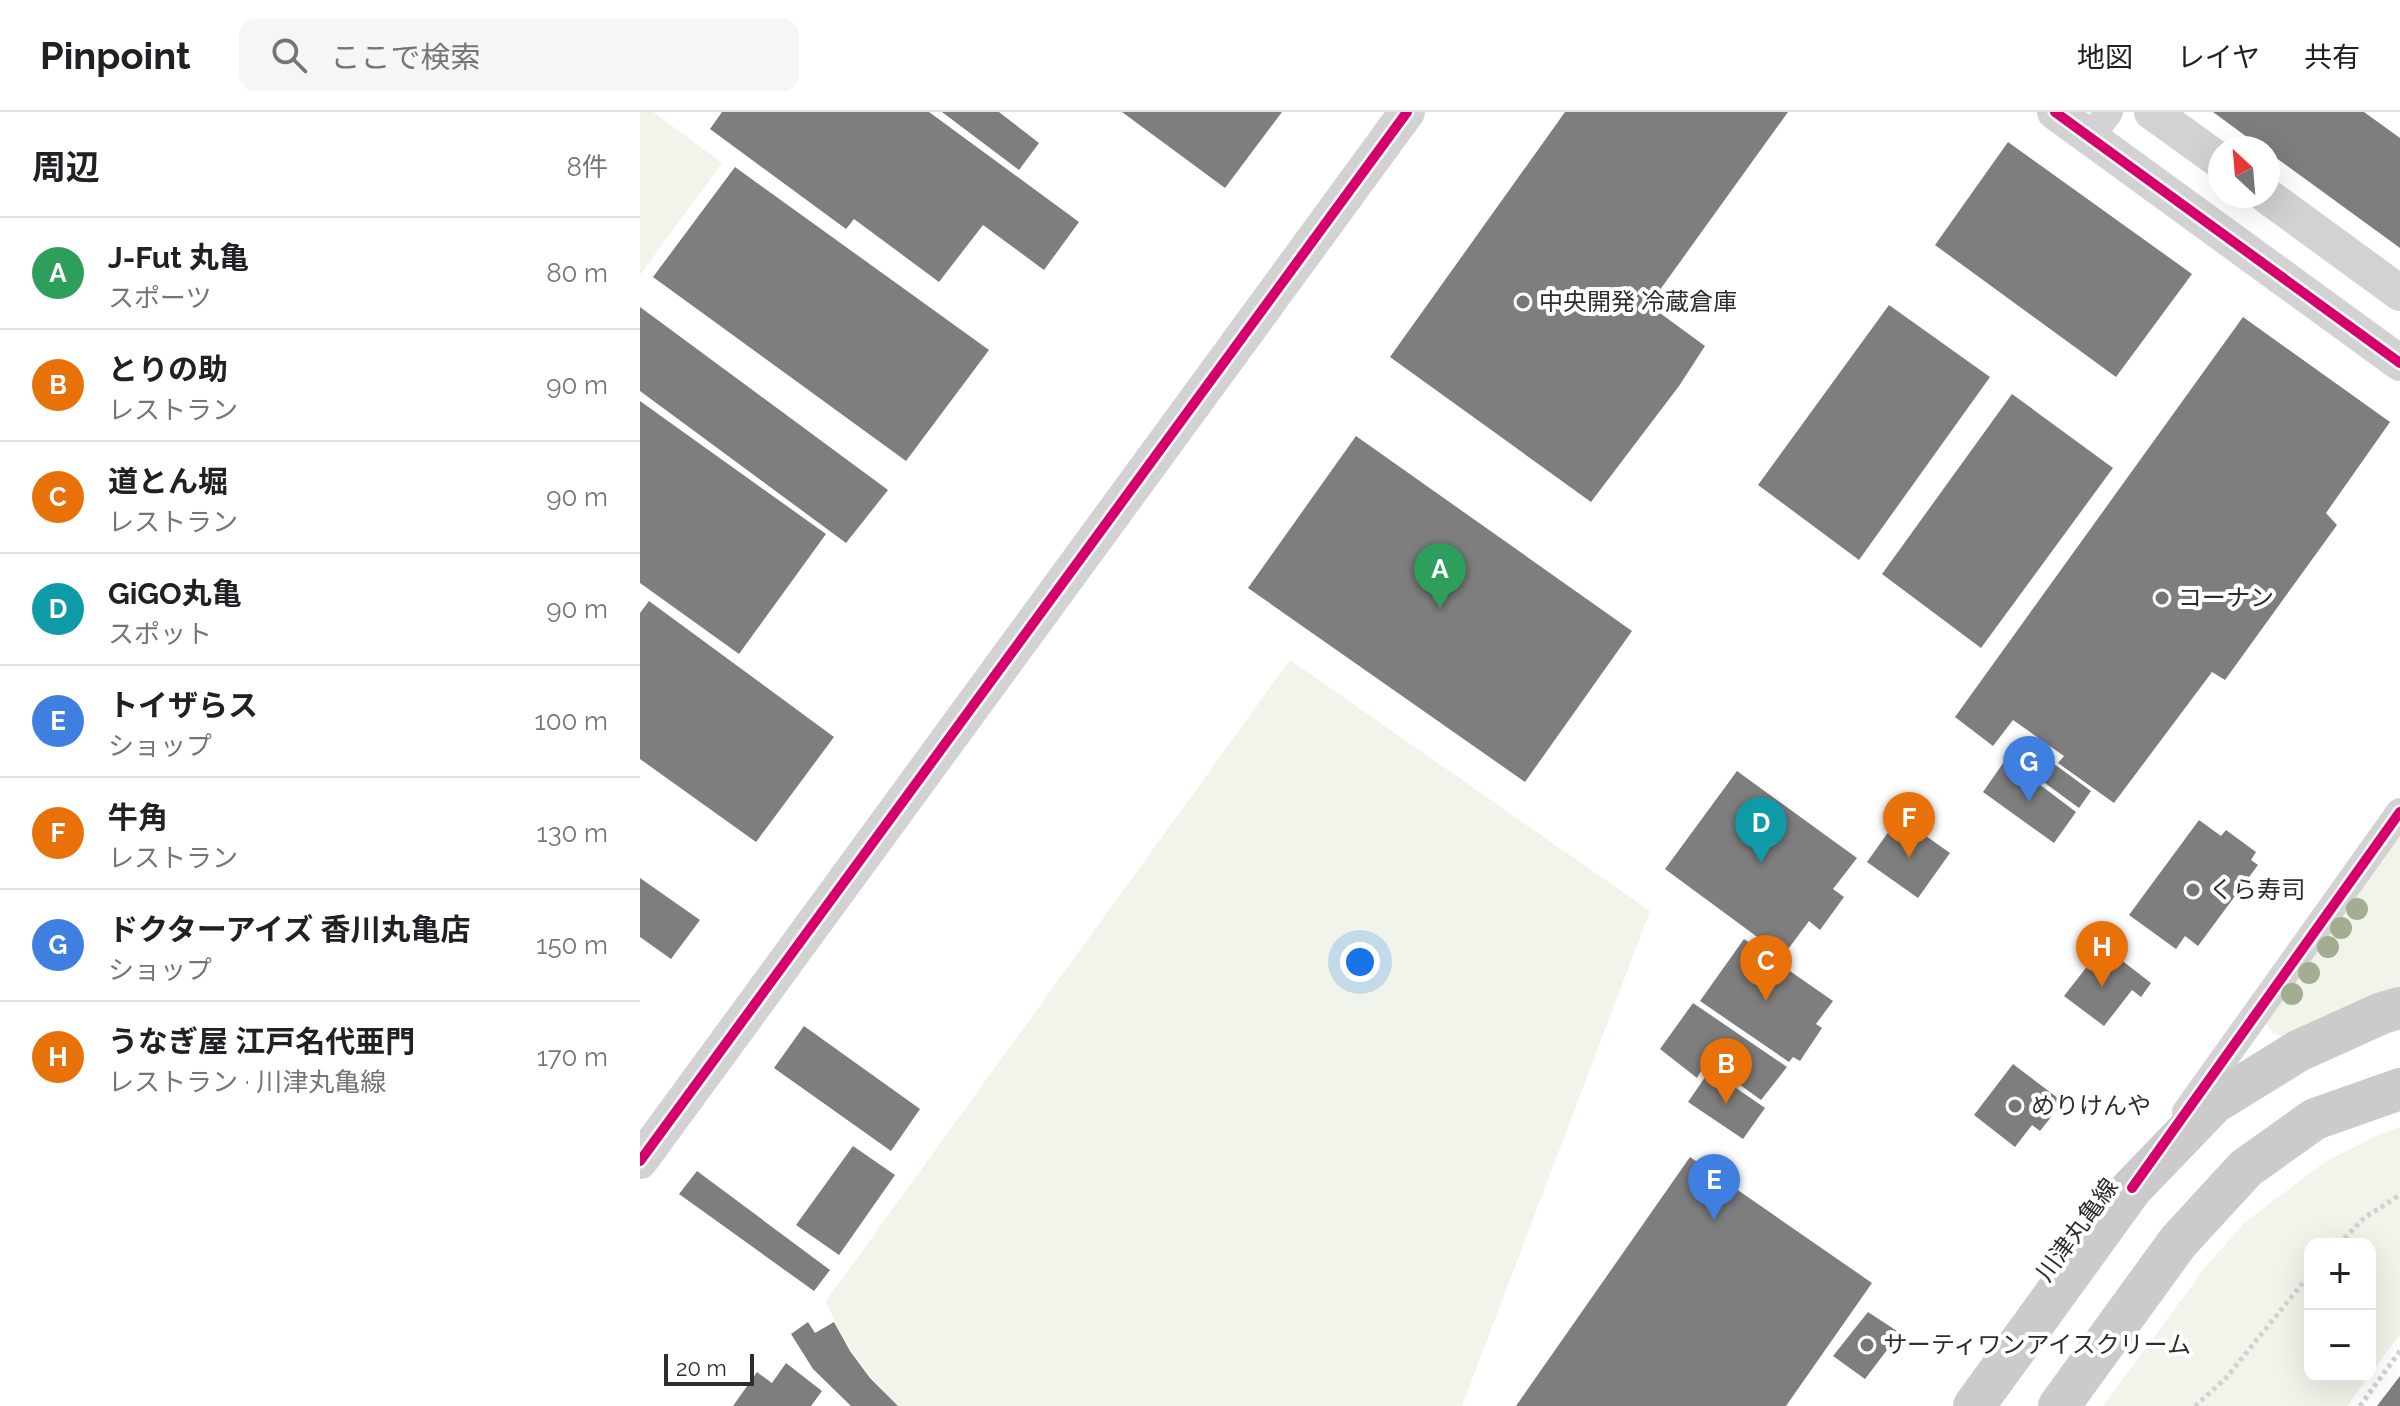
<!DOCTYPE html>
<html lang="ja">
<head>
<meta charset="utf-8">
<style>
  :root { --surface:#fff; --page:#f6f6f6; --text:#202124; --muted:#757577; --line:#e0e0e0; --accent:#b45309 }
  body { margin:0; font-family:Raleway,"Noto Sans JP",sans-serif; background:var(--page); color:var(--text) }
  .controls { position:absolute; right:24px; bottom:24px; display:grid; overflow:hidden; border-radius:16px; box-shadow:0 8px 32px #0002 }
  .controls button { width:72px; height:72px; display:grid; place-items:center; padding:0; border:0; border-bottom:2px solid var(--line); background:var(--surface); color:var(--text); font:40px sans-serif }
  .compass { position:absolute; left:1568px; top:24px; width:72px; height:72px; border-radius:50%; background:var(--surface); box-shadow:0 8px 32px #0002; rotate:334deg }
  .scale { position:absolute; left:24px; bottom:20px; width:90px; box-sizing:border-box; padding-left:8px; border:4px solid #2d2d2d; border-top:0; font-size:22px; line-height:28px; white-space:nowrap; color:#2d2d2d; -webkit-text-stroke:6px #fff; paint-order:stroke }
  .you { position:absolute; left:720px; top:850px; width:28px; height:28px; margin:-20px; border:6px solid #fff; border-radius:50%; background:#1a73e8; box-shadow:0 0 0 12px #1a73e833 }
  .badge { display:grid; place-items:center; width:52px; height:52px; border-radius:50%; background:var(--accent); color:#fff; font-size:26px; font-weight:700 }
  .pin { position:absolute; translate:-50% -66px; filter:drop-shadow(0 2px 4px #0008) }
  .pin::after { content:''; position:absolute; top:42px; width:28px; height:24px; background:inherit; clip-path:polygon(0 0,100% 0,50% 100%) }
  .list { margin:0; padding:0; list-style:none }
  h2 { display:flex; justify-content:space-between; align-items:center; height:104px; margin:0; padding:0 32px; font-size:34px }
  h2 small { font-size:26px; font-weight:400; color:var(--muted) }
  .list li { display:grid; grid-template-columns:52px 1fr auto; gap:24px; align-items:center; box-sizing:border-box; height:112px; padding:0 32px; border-top:2px solid var(--line) }
  .list b { display:block; font-size:30px; white-space:nowrap }
  .list p { margin:0; font-size:26px; white-space:nowrap; color:var(--muted) }
  .list em { font-size:26px; font-style:normal; color:var(--muted) }
  .icon { flex:none; width:44px; height:44px; fill:none; stroke:currentColor; stroke-width:2; stroke-linecap:round; stroke-linejoin:round }
  .map { position:relative; flex:none; width:1760px; height:1294px; overflow:hidden }
  header { display:flex; align-items:center; gap:48px; box-sizing:border-box; height:112px; padding:0 40px; background:var(--surface); border-bottom:2px solid var(--line) }
  header strong { font-size:38px }
  nav { display:flex; gap:44px; margin-inline-start:auto; font-size:28px }
  .search { width:560px; height:72px; background:var(--page); display:flex; align-items:center; gap:20px; box-sizing:border-box; padding:0 28px; border-radius:16px; color:var(--muted); font-size:30px }
  main { display:flex }
  aside { flex:1; background:var(--surface) }
  .map>svg:first-child { display:block }
</style>
</head>
<body>
<header>
<strong>Pinpoint</strong>
<div class="search"><svg class="icon" aria-label="search" viewBox="0 0 24 24"><circle cx="10" cy="10" r="6"/><path d="M15 15l6 6"/></svg>ここで検索</div>
<nav><a>地図</a><a>レイヤ</a><a>共有</a></nav>
</header>
<main>
<aside>
<h2>周辺<small>8件</small></h2>
<ul class="list">
<li><span class="badge" style="background:#2e9e5b">A</span><div><b>J-Fut 丸亀</b><p>スポーツ</p></div><em>80 m</em></li>
<li><span class="badge" style="background:#e8710a">B</span><div><b>とりの助</b><p>レストラン</p></div><em>90 m</em></li>
<li><span class="badge" style="background:#e8710a">C</span><div><b>道とん堀</b><p>レストラン</p></div><em>90 m</em></li>
<li><span class="badge" style="background:#0f9aa8">D</span><div><b>GiGO丸亀</b><p>スポット</p></div><em>90 m</em></li>
<li><span class="badge" style="background:#3f7fe0">E</span><div><b>トイザらス</b><p>ショップ</p></div><em>100 m</em></li>
<li><span class="badge" style="background:#e8710a">F</span><div><b>牛角</b><p>レストラン</p></div><em>130 m</em></li>
<li><span class="badge" style="background:#3f7fe0">G</span><div><b>ドクターアイズ 香川丸亀店</b><p>ショップ</p></div><em>150 m</em></li>
<li><span class="badge" style="background:#e8710a">H</span><div><b>うなぎ屋 江戸名代亜門</b><p>レストラン · 川津丸亀線</p></div><em>170 m</em></li>
</ul>
</aside>
<div class="map">
<svg width="1760" height="1294" viewBox="0 0 1760 1294">
  <rect width="100%" height="100%" fill="#fff"/>
  <g fill="#f1f4ea">
    <polygon points="0,0 13,0 82,51 0,163"/>
    <path d="M650,548l360,251 -188,495h-564c-31,-32 -56,-63 -72,-105z"/>
    <polygon points="1760,720 1760,879 1654,921 1642,924 1632,921 1627,912 1626,901"/>
    <polygon points="1760,1015 1760,1222 1730,1263 1730,1132 1670,1132 1670,1264 1729,1264 1707,1294 1463,1294 1567,1153 1604,1111 1685,1050 1736,1024"/>
  </g>
  <g fill="#7e7e7e">
    <polygon points="82,0 289,0 439,110 404,158 343,113 299,170 214,107 206,117 70,17"/>
    <polygon points="302,0 359,0 399,31 379,58"/>
    <polygon points="482,0 642,0 585,76"/>
    <polygon points="925,0 1148,0 1009,193 1065,234 1039,274 951,390 750,245"/>
    <polygon points="1573,0 1724,0 1760,26 1760,136 1628,40 1628,36 1622,36"/>
    <polygon points="1368,30 1552,162 1476,265 1295,133"/>
    <polygon points="95,55 349,238 266,349 13,165"/>
    <polygon points="1249,193 1350,265 1219,448 1118,373"/>
    <polygon points="0,195 248,378 206,431 0,279"/>
    <polygon points="1603,205 1750,310 1686,401 1697,413 1585,568 1572,560 1474,691 1418,651 1424,644 1373,608 1353,634 1315,605"/>
    <polygon points="1372,282 1473,356 1341,536 1242,462"/>
    <polygon points="0,289 186,422 99,542 0,471"/>
    <polygon points="716,324 992,519 885,670 608,476"/>
    <polygon points="9,489 194,625 116,730 0,647 0,501"/>
    <polygon points="1406,646 1451,679 1439,696 1394,663"/>
    <polygon points="1366,647 1436,700 1414,731 1343,680"/>
    <polygon points="1097,659 1217,746 1193,777 1204,785 1180,818 1169,809 1143,844 1025,757"/>
    <polygon points="1259,705 1310,741 1278,786 1227,750"/>
    <polygon points="1559,708 1581,724 1586,718 1616,740 1611,748 1618,753 1558,834 1545,824 1536,837 1489,803"/>
    <polygon points="0,766 60,808 31,847 0,825"/>
    <polygon points="1104,827 1193,889 1176,912 1182,916 1160,949 1153,945 1149,950 1060,889"/>
    <polygon points="1463,834 1511,871 1501,885 1492,878 1464,914 1424,884"/>
    <polygon points="1053,891 1147,955 1121,988 1067,949 1057,966 1020,937"/>
    <polygon points="164,914 280,997 251,1039 134,956"/>
    <polygon points="1373,952 1423,990 1400,1019 1392,1013 1375,1035 1334,1003"/>
    <polygon points="1070,958 1125,996 1103,1027 1048,990"/>
    <polygon points="213,1034 255,1063 199,1143 156,1113"/>
    <polygon points="1050,1045 1232,1171 1146,1294 876,1294"/>
    <polygon points="57,1059 190,1158 174,1179 39,1082"/>
    <polygon points="1228,1200 1260,1221 1225,1267 1193,1244"/>
    <polygon points="168,1210 175,1221 194,1210 210,1239 230,1266 258,1294 211,1294 173,1257 151,1222"/>
    <polygon points="146,1251 182,1279 171,1294 93,1294 117,1260 132,1271"/>
    <polygon points="1760,1264 1760,1294 1737,1294"/>
  </g>
  <g fill="none" stroke-linecap="round" stroke-linejoin="round">
    <g stroke="#d2d2d2" stroke-width="5" stroke-dasharray="4 4" stroke-linecap="butt">
      <polyline points="1699,1132 1724,1106 1760,1083"/>
      <polyline points="1555,1294 1586,1266 1670,1162"/>
      <polyline points="1720,1294 1760,1239"/>
    </g>
    <g stroke="#d2d2d2" stroke-width="28">
      <polyline points="1450,26 1469,0"/>
      <polyline points="1546,1000 1760,700"/>
    </g>
    <g stroke="#d2d2d2" stroke-width="36">
      <polyline points="1415,0 1760,251"/>
      <polyline points="1512,0 1580,49"/>
      <polyline points="1627,84 1760,181"/>
      <polyline points="0,1049 767,0"/>
    </g>
    <g stroke="#cbcbcb" stroke-width="42">
      <polyline points="1334,1294 1492,1076 1574,991 1658,939 1742,901 1760,896"/>
      <polyline points="1419,1294 1538,1130 1606,1056 1675,1007 1760,977"/>
    </g>
    <g stroke="#fff" stroke-width="15">
      <g id="cycleway">
        <polyline points="1415,0 1760,251"/>
        <polyline points="0,1049 767,0"/>
        <polyline points="1492,1076 1760,700"/>
      </g>
    </g>
    <use href="#cycleway" stroke="#d6006c" stroke-width="10"/>
  </g>
  <g fill="#a3ad92">
    <circle cx="1717" cy="797" r="11"/>
    <circle cx="1701" cy="816" r="11"/>
    <circle cx="1688" cy="835" r="11"/>
    <circle cx="1669" cy="861" r="11"/>
    <circle cx="1652" cy="882" r="11"/>
  </g>
  <g fill="#767676" stroke="#fff" stroke-width="3">
    <circle cx="883" cy="190" r="8"/>
    <circle cx="1522" cy="486" r="8"/>
    <circle cx="1553" cy="778" r="8"/>
    <circle cx="1375" cy="994" r="8"/>
    <circle cx="1227" cy="1233" r="8"/>
  </g>
  <g text-anchor="middle" stroke-width="8" stroke-linejoin="round" paint-order="stroke">
    <g font-size="24" fill="#2d2d2d" stroke="#fff" text-anchor="start">
      <text x="899" y="198">中央開発 冷蔵倉庫</text>
      <text x="1538" y="494">コーナン</text>
      <text x="1569" y="786">くら寿司</text>
      <text x="1391" y="1002">めりけんや</text>
      <text x="1243" y="1241">サーティワンアイスクリーム</text>
    </g>
    <g font-size="24" fill="#2d2d2d" stroke="#fff">
      <text transform="translate(1437 1118) rotate(-54)" y="8">川津丸亀線</text>
    </g>
  </g>
</svg>
<div class="controls">
<button>+</button>
<button>−</button>
</div>
<svg class="compass" viewBox="-18 -18 36 36"><path d="M0-13l5 13h-10z" fill="#e53935"/><path d="M0 13l5-13h-10z" fill="#757577"/></svg>
<div class="scale">20 m</div>
<div class="you"></div>
<div class="pin badge" style="left:800px;top:497px;background:#2e9e5b">A</div>
<div class="pin badge" style="left:1086px;top:992px;background:#e8710a">B</div>
<div class="pin badge" style="left:1126px;top:889px;background:#e8710a">C</div>
<div class="pin badge" style="left:1121px;top:751px;background:#0f9aa8">D</div>
<div class="pin badge" style="left:1074px;top:1108px;background:#3f7fe0">E</div>
<div class="pin badge" style="left:1269px;top:746px;background:#e8710a">F</div>
<div class="pin badge" style="left:1389px;top:690px;background:#3f7fe0">G</div>
<div class="pin badge" style="left:1462px;top:875px;background:#e8710a">H</div>
</div>
</main>
</body>
</html>
